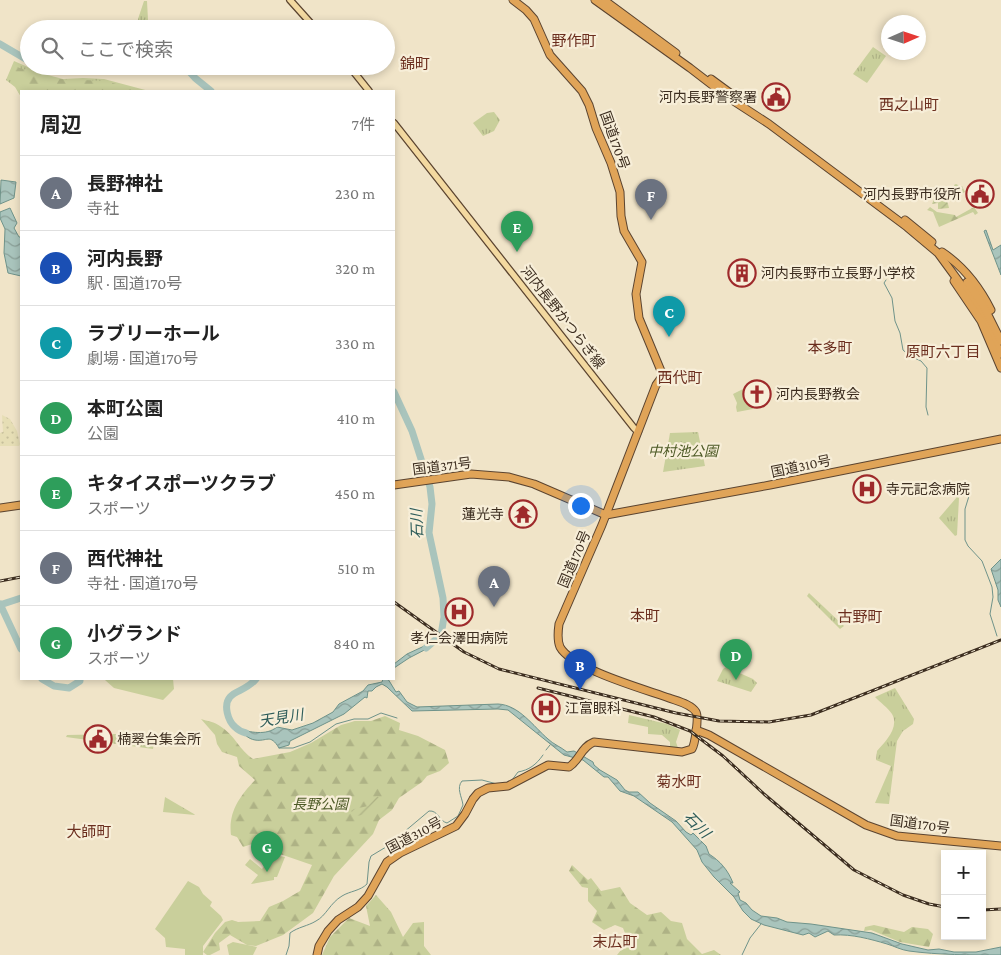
<!DOCTYPE html>
<html lang="ja">
<head>
<meta charset="utf-8">
<style>
  :root { --surface:#fff; --page:#f2f2f2; --text:#222; --muted:#767676; --line:#e0e0e0; --accent:#9e2a2b }
  body { margin:0; font-family:"Crimson Pro","Noto Sans JP",serif; background:var(--page); color:var(--text) }
  .controls { position:absolute; right:15px; bottom:15px; display:grid; overflow:hidden; border-radius:0px; box-shadow:0 2px 8px #0003 }
  .controls button { width:45px; height:45px; display:grid; place-items:center; padding:0; border:0; border-bottom:1px solid var(--line); background:var(--surface); color:var(--text); font:25px sans-serif }
  .compass { position:absolute; left:881px; top:15px; width:45px; height:45px; border-radius:50%; background:var(--surface); box-shadow:0 2px 8px #0003; rotate:87deg }
  .you { position:absolute; left:580px; top:505px; width:18px; height:18px; margin:-12px; border:4px solid #fff; border-radius:50%; background:#1a73e8; box-shadow:0 0 0 8px #1a73e833 }
  .badge { display:grid; place-items:center; width:32px; height:32px; border-radius:50%; background:var(--accent); color:#fff; font-size:16px; font-weight:700 }
  .pin { position:absolute; translate:-50% -41px; filter:drop-shadow(0 1px 2px #0008) }
  .pin::after { content:''; position:absolute; top:26px; width:18px; height:15px; background:inherit; clip-path:polygon(0 0,100% 0,50% 100%) }
  .list { margin:0; padding:0; list-style:none }
  h2 { display:flex; justify-content:space-between; align-items:center; height:65px; margin:0; padding:0 20px; font-size:21px }
  h2 small { font-size:16px; font-weight:400; color:var(--muted) }
  .list li { display:grid; grid-template-columns:32px 1fr auto; gap:15px; align-items:center; box-sizing:border-box; height:75px; padding:0 20px; border-top:1px solid var(--line) }
  .list b { display:block; font-size:19px; white-space:nowrap }
  .list p { margin:0; font-size:16px; white-space:nowrap; color:var(--muted) }
  .list em { font-size:16px; font-style:normal; color:var(--muted) }
  .icon { flex:none; width:28px; height:28px; fill:none; stroke:currentColor; stroke-width:2; stroke-linecap:round; stroke-linejoin:round }
  .map { position:relative; flex:none; width:1001px; height:955px; overflow:hidden }
  .search { position:absolute; background:var(--surface); box-shadow:0 2px 8px #0003; left:20px; top:20px; width:375px; height:55px; display:flex; align-items:center; gap:12px; box-sizing:border-box; padding:0 18px; border-radius:28px; color:var(--muted); font-size:19px }
  .panel { position:absolute; background:var(--surface); box-shadow:0 2px 8px #0003; left:20px; top:90px; width:375px; height:590px; border-radius:0px }
  .map>svg:first-child { display:block }
</style>
</head>
<body>
<div class="map">
<svg width="1001" height="955" viewBox="0 0 1001 955">
  <defs>
    <pattern id="farmland-dots" width="8" height="8" patternUnits="userSpaceOnUse" patternTransform="scale(1.25)"><rect width="8" height="8" fill="#e6deb5"/><path d="M2 2h.1M6 6h.1" fill="none" stroke="#c6bf9b" stroke-width="1.8" stroke-linecap="round"/></pattern>
    <pattern id="grass-tufts" width="24" height="20" patternUnits="userSpaceOnUse" patternTransform="scale(1.25)"><rect width="24" height="20" fill="#c9cf9b"/><path d="M3 7l-1-3M5 7V3M7 7l1-3M15 17l-1-3M17 17v-4M19 17l1-3" fill="none" stroke="#aeb285"/></pattern>
    <pattern id="forest-firs" width="22" height="20" patternUnits="userSpaceOnUse" patternTransform="scale(1.25)"><rect width="22" height="20" fill="#c9cf9b"/><path d="M5 1l3.5 6h-7zM16 11l3.5 6h-7z" fill="#aeb285"/></pattern>
    <pattern id="garden-furrows" width="10" height="10" patternUnits="userSpaceOnUse" patternTransform="scale(1.25)"><rect width="10" height="10" fill="#c9cf9b"/><path d="M-1 1l2-2M0 10L10 0M9 11l2-2" fill="none" stroke="#aeb285"/></pattern>
    <pattern id="water-waves" width="16" height="10" patternUnits="userSpaceOnUse" patternTransform="scale(1.25)"><rect width="16" height="10" fill="#a9c4bc"/><path d="M0 5q4-4 8 0t8 0" fill="none" stroke="#8ba098"/></pattern>
  </defs>
  <rect width="100%" height="100%" fill="#f0e4c8"/>
  <polygon fill="url(#farmland-dots)" points="2,415 10,419 17,431 20,444 19,446 0,446 0,433 3,432"/>
  <g fill="url(#grass-tufts)">
    <polygon points="144,1 147,1 148,20 145,29 139,29 138,19"/>
    <polygon points="873,47 886,56 867,83 853,74"/>
    <polygon points="14,61 44,74 63,79 83,78 104,79 149,91 21,91 21,97 15,87 6,80"/>
    <polygon points="494,112 500,120 494,131 483,136 473,123 487,113"/>
    <polygon points="698,432 705,466 663,472 670,433"/>
    <polygon points="957,497 959,498 957,535 955,536 939,518"/>
    <polygon points="809,593 844,626 840,629 807,596"/>
    <polygon points="726,667 753,679 757,683 751,692 717,681 723,669"/>
    <path d="M895,688l19,31 -1,5 -10,7 -6,10 -8,63 -14,-1 16,-37 -15,-6 1,-9c7,-8 23,-23 15,-37 -4,-6 -12,-12 -17,-17z"/>
    <polygon points="629,715 667,724 680,730 676,742 678,748 670,748 670,742 662,735 648,734 648,727 628,723"/>
    <polygon points="115,734 155,737 153,749 66,737 67,735"/>
    <polygon points="165,797 194,814 195,815 163,812"/>
  </g>
  <g fill="url(#forest-firs)">
    <polygon points="13,66 58,79 106,81 140,91 23,91"/>
    <polygon points="930,207 937,212 955,215 956,217 974,207 978,213 975,215 973,212 939,227 933,212 927,210"/>
    <path d="M385,716l15,7 -1,7 19,6 27,14 4,13 -9,8 -13,5 -5,6 -23,16 -7,12 -13,10 -6,14 -39,42 -21,37 -30,22 -27,11 -9,-1 -17,-10 -11,8 1,7 -10,5h-3l-4,-3 12,-19 10,-11 7,-2 6,2 22,-1 9,-14 14,-6 17,-10 12,-26 -29,-10 -13,-2 -18,-9 -9,3 -6,-10 -6,-2c-3,-23 9,-39 24,-55l-16,-14 -2,-9 -15,-5 -5,-8 -2,-9 -14,-16c6,2 14,3 19,7 14,8 20,25 33,33l37,-7 21,-9 30,-18 14,-4h16z"/>
    <polygon points="572,865 588,880 591,878 601,891 620,887 630,903 647,915 661,912 671,921 682,923 687,939 702,954 714,950 721,955 617,955 628,941 623,928 615,925 604,930 592,922 597,911 588,901 588,888 582,887 569,871"/>
    <polygon points="376,895 391,912 403,937 413,923 424,922 424,946 431,955 322,955 330,937 349,918 370,926 366,906"/>
    <polygon points="874,925 904,932 912,927 928,929 933,934 929,947 900,942 871,930 864,931 865,927"/>
  </g>
  <g fill="url(#garden-furrows)">
    <polygon points="956,184 960,186 962,186 965,192 947,200 949,208 938,209 938,203 932,204 936,194 939,200 952,195 955,190 954,185"/>
    <polygon points="377,796 382,800 369,814 356,816 351,811 354,809 368,806"/>
  </g>
  <g fill="#c9cf9b">
    <polygon points="745,388 749,389 752,398 751,399 753,409 737,412 736,407 737,403 733,394"/>
    <polygon points="99,679 173,679 174,689 163,700 114,688 105,680"/>
    <polygon points="273,855 285,857 277,877 274,877 274,880 251,884 258,875 245,865 250,859 262,869"/>
    <polygon points="188,881 199,887 203,894 212,902 210,906 221,916 223,920 203,946 203,955 185,955 185,949 166,947 165,938 155,929"/>
    <polygon points="233,942 257,947 253,955 229,955 227,945"/>
  </g>
  <g fill="url(#water-waves)" stroke="#6f938a">
    <polygon points="1,180 16,182 14,198 0,204"/>
    <polygon points="10,208 17,223 14,228 19,237 21,237 21,276 8,273 4,253 5,229 0,218 0,212"/>
    <polygon points="986,230 993,250 1001,245 1001,275 984,231"/>
    <polygon points="1001,559 1001,607 998,600 998,590 991,569"/>
    <polygon points="433,642 434,645 409,658 394,668 394,664 407,654"/>
    <path d="M383,679h5l8,13 3,-1 8,11 10,5 81,-3c21,1 35,22 50,35 5,5 13,8 19,13l7,-1 19,11 1,3 6,5 17,10 8,10 4,2h9l12,11 26,18 10,11 5,3 2,-2 13,13 3,8c11,7 19,16 24,29h-3l10,9 -2,1 2,7 6,3 6,7 9,6 16,2 10,4 24,2 61,9 30,11 26,6 11,-1 15,3h22l25,-5v8c-30,0 -63,0 -92,-4 -8,-1 -15,-5 -22,-7 -17,-5 -35,-10 -53,-9l-6,-4 -13,6 -6,-4 -6,2 -39,-10 -13,-6 -8,-8 -9,-14 -20,-20 -12,-15 -5,-12 -25,-28 -38,-26 -14,-5 -12,-14h-4l-21,-17 -19,-5 -56,-45 -10,-1 -86,2 -25,-24 -5,-3 -6,3 -4,4h-4l-1,7 -2,-1 -21,17 -54,27 -1,4 -10,3c-9,-15 -12,-6 -24,-8 -7,-1 -12,-7 -17,-11 12,3 28,7 39,-2l15,3 21,-7 20,-11 6,-8 24,-13 5,-6 14,-3z"/>
  </g>
  <g fill="none" stroke-linecap="round" stroke-linejoin="round">
    <g stroke="#6f938a" stroke-width="1">
      <polyline points="886,280 884,283 892,298 895,321 900,333 903,350 910,356 921,361 927,368 926,407 928,415"/>
      <polyline points="969,496 965,509 965,540 968,546 982,561 992,587 993,597 990,614 997,636"/>
      <polyline points="279,748 293,748 310,742 336,724 354,719 368,719 381,713 397,718"/>
      <polyline points="546,750 550,745"/>
      <path d="M512,780l6,-8c11,-2 18,-7 25,-17"/>
      <path d="M286,955l3,-9 1,-13c8,-6 18,-7 26,-12 10,-5 14,-18 26,-25 8,-5 18,-5 25,-12l2,-22 2,-6 25,-15 8,-9 25,-21c9,-1 10,10 18,12l11,-7 5,-11c-1,-8 -7,-17 -1,-24l20,-1 15,4"/>
      <polyline points="742,955 750,938 761,924"/>
    </g>
    <g stroke="#a9c4bc" stroke-width="7">
      <polyline points="0,44 29,61"/>
      <polyline points="47,66 85,66"/>
      <polyline points="184,66 195,78 211,91"/>
      <polyline points="394,392 412,431 430,487 432,504 429,533 443,598 444,617 441,635 426,648"/>
      <polyline points="0,604 21,649"/>
      <polyline points="0,605 21,598"/>
      <polyline points="42,679 54,686 69,688 80,681 80,679"/>
      <path d="M246,733c-4,-1 -8,-3 -11,-6 -7,-6 -12,-22 -5,-30 6,-7 17,-7 26,-18"/>
    </g>
    <g stroke="#5b4430" stroke-width="8">
      <g id="major">
        <polyline points="290,0 316,29"/>
        <polyline points="349,66 369,91"/>
        <polyline points="394,123 634,428 638,432"/>
      </g>
    </g>
    <g stroke="#5b4430" stroke-width="9">
      <g id="highway">
        <polyline points="595,0 690,68 729,98 769,124 907,227 938,253 979,309 1001,354"/>
        <polyline points="604,0 676,53"/>
        <polyline points="711,79 741,101"/>
        <polyline points="905,220 932,242"/>
        <path d="M942,252c21,14 38,36 49,58"/>
        <polyline points="954,281 981,321 1001,368"/>
        <polyline points="967,282 983,305 1001,341"/>
        <polyline points="394,485 471,474 509,477 534,484 606,515 770,485 1001,439"/>
        <polyline points="0,508 21,505"/>
        <polyline points="696,730 709,735 866,825 897,836 1001,846"/>
        <path d="M317,955l2,-9 9,-15 10,-11 20,-13 10,-11 19,-34 13,-9 56,-27 9,-12 8,-15 5,-6 10,-5 20,-2 40,-21 21,2c11,-7 12,-20 25,-25l88,10 10,-3c3,-5 7,-32 4,-37 -5,-8 -19,-11 -27,-14 -25,-9 -97,-29 -109,-51 -3,-7 -2,-16 -1,-23l43,-99 54,-140 8,-11 -3,-3 -22,-53 -3,-24 6,-32 -18,-31 -3,-15 -1,-24 -9,-29 -15,-35 -7,-23 -7,-14 -32,-36 -16,-36 -8,-9 -13,-10"/>
      </g>
    </g>
    <use href="#major" stroke="#f3d9a0" stroke-width="5.5"/>
    <use href="#highway" stroke="#e0a458" stroke-width="7"/>
    <g stroke="#3d2e20" stroke-width="3">
      <g id="rail">
        <polyline points="0,581 21,577"/>
        <polyline points="394,602 464,652 499,669 676,713 719,721 769,722 811,715 1001,640"/>
        <polyline points="538,688 654,717 690,731 723,756 764,794 854,870 903,895 929,904 945,907"/>
        <polyline points="982,910 1001,909"/>
      </g>
    </g>
    <use href="#rail" stroke="#f7eed8" stroke-width="1" stroke-dasharray="4" stroke-linecap="butt"/>
  </g>
  <defs>
    <g id="civic-ring" transform="scale(1.4375)"><circle r="9.5" fill="#f7eed8" stroke="#9e2a2b" stroke-width="1.5"/><path d="M-.6-6.5H3V-4.5H.6V-3L4-1V1h2V6H-6V1h2V-1L-.6-3ZM-1.2 2.5V6h2.4V2.5Z" fill="#9e2a2b"/></g>
    <g id="building-ring" transform="scale(1.4375)"><circle r="9.5" fill="#f7eed8" stroke="#9e2a2b" stroke-width="1.5"/><path d="M-4-6H4V6H1V3H-1V6H-4ZM-2.5-4.3h1.7v1.8h-1.7ZM.8-4.3h1.7v1.8H.8ZM-2.5-1h1.7V.8h-1.7ZM.8-1h1.7V.8H.8Z" fill="#9e2a2b"/></g>
    <g id="church-ring" transform="scale(1.4375)"><circle r="9.5" fill="#f7eed8" stroke="#9e2a2b" stroke-width="1.5"/><path d="M-1.2-6h2.4v3.5h3.3v2.4h-3.3V6h-2.4V-.1h-3.3v-2.4h3.3Z" fill="#9e2a2b"/></g>
    <g id="hospital-ring" transform="scale(1.4375)"><circle r="9.5" fill="#f7eed8" stroke="#9e2a2b" stroke-width="1.5"/><path d="M-5-5h3v3.5h4V-5h3V5h-3V1.5h-4V5h-3Z" fill="#9e2a2b"/></g>
    <g id="temple-ring" transform="scale(1.4375)"><circle r="9.5" fill="#f7eed8" stroke="#9e2a2b" stroke-width="1.5"/><path d="M0-6L5-2H3V0L6.5 2.5H4V6H1.5V3h-3V6H-4V2.5H-6.5L-3 0V-2H-5Z" fill="#9e2a2b"/></g>
  </defs>
  <g fill-rule="evenodd">
    <use href="#civic-ring" x="776" y="97"/>
    <use href="#civic-ring" x="980" y="194"/>
    <use href="#building-ring" x="742" y="273"/>
    <use href="#church-ring" x="757" y="394"/>
    <use href="#hospital-ring" x="867" y="489"/>
    <use href="#temple-ring" x="523" y="514"/>
    <use href="#hospital-ring" x="459" y="612"/>
    <use href="#hospital-ring" x="546" y="708"/>
    <use href="#civic-ring" x="98" y="739"/>
  </g>
  <g text-anchor="middle" stroke-width="4.5" stroke-linejoin="round" paint-order="stroke">
    <g font-size="14" fill="#3d2e20" stroke="#f7eed8" text-anchor="start">
      <text x="757" y="102" text-anchor="end">河内長野警察署</text>
      <text x="961" y="199" text-anchor="end">河内長野市役所</text>
      <text x="761" y="278">河内長野市立長野小学校</text>
      <text x="776" y="399">河内長野教会</text>
      <text x="886" y="494">寺元記念病院</text>
      <text x="504" y="519" text-anchor="end">蓮光寺</text>
      <text x="459" y="643" text-anchor="middle">孝仁会澤田病院</text>
      <text x="565" y="713">江富眼科</text>
      <text x="117" y="744">楠翠台集会所</text>
    </g>
    <g font-size="14" fill="#3d2e20" stroke="#f7eed8">
      <text transform="translate(615 140) rotate(70)" y="5">国道170号</text>
      <text transform="translate(563 317) rotate(52)" y="5">河内長野かつらぎ線</text>
      <text transform="translate(442 466) rotate(-7)" y="5">国道371号</text>
      <text transform="translate(801 466) rotate(-12)" y="5">国道310号</text>
      <text transform="translate(574 559) rotate(-67)" y="5">国道170号</text>
      <text transform="translate(920 824) rotate(8)" y="5">国道170号</text>
      <text transform="translate(414 835) rotate(-28)" y="5">国道310号</text>
    </g>
    <g font-size="14" font-style="italic" fill="#4d5a26" stroke="#f7eed8">
      <text x="683" y="456">中村池公園</text>
      <text x="320" y="809">長野公園</text>
    </g>
    <g font-size="15" fill="#6b2e1e" stroke="#f7eed8">
      <text x="574" y="46">野作町</text>
      <text x="415" y="69">錦町</text>
      <text x="909" y="110">西之山町</text>
      <text x="830" y="353">本多町</text>
      <text x="943" y="357">原町六丁目</text>
      <text x="680" y="383">西代町</text>
      <text x="645" y="621">本町</text>
      <text x="860" y="622">古野町</text>
      <text x="679" y="787">菊水町</text>
      <text x="89" y="837">大師町</text>
      <text x="615" y="947">末広町</text>
    </g>
    <g font-size="15" font-style="italic" fill="#2f5d5a" stroke="#f7eed8">
      <text transform="translate(417 524) rotate(-92)" y="5">石川</text>
      <text transform="translate(281 718) rotate(-9)" y="5">天見川</text>
      <text transform="translate(697 825) rotate(45)" y="5">石川</text>
    </g>
  </g>
</svg>
<div class="controls">
<button>+</button>
<button>−</button>
</div>
<svg class="compass" viewBox="-18 -18 36 36"><path d="M0-13l5 13h-10z" fill="#e53935"/><path d="M0 13l5-13h-10z" fill="#767676"/></svg>
<div class="you"></div>
<div class="pin badge" style="left:494px;top:607px;background:#6b7280">A</div>
<div class="pin badge" style="left:580px;top:690px;background:#1a4fb4">B</div>
<div class="pin badge" style="left:669px;top:337px;background:#0f9aa8">C</div>
<div class="pin badge" style="left:736px;top:680px;background:#2e9e5b">D</div>
<div class="pin badge" style="left:517px;top:252px;background:#2e9e5b">E</div>
<div class="pin badge" style="left:651px;top:220px;background:#6b7280">F</div>
<div class="pin badge" style="left:267px;top:872px;background:#2e9e5b">G</div>
<div class="search"><svg class="icon" aria-label="search" viewBox="0 0 24 24"><circle cx="10" cy="10" r="6"/><path d="M15 15l6 6"/></svg>ここで検索</div>
<section class="panel">
<h2>周辺<small>7件</small></h2>
<ul class="list">
<li><span class="badge" style="background:#6b7280">A</span><div><b>長野神社</b><p>寺社</p></div><em>230 m</em></li>
<li><span class="badge" style="background:#1a4fb4">B</span><div><b>河内長野</b><p>駅 · 国道170号</p></div><em>320 m</em></li>
<li><span class="badge" style="background:#0f9aa8">C</span><div><b>ラブリーホール</b><p>劇場 · 国道170号</p></div><em>330 m</em></li>
<li><span class="badge" style="background:#2e9e5b">D</span><div><b>本町公園</b><p>公園</p></div><em>410 m</em></li>
<li><span class="badge" style="background:#2e9e5b">E</span><div><b>キタイスポーツクラブ</b><p>スポーツ</p></div><em>450 m</em></li>
<li><span class="badge" style="background:#6b7280">F</span><div><b>西代神社</b><p>寺社 · 国道170号</p></div><em>510 m</em></li>
<li><span class="badge" style="background:#2e9e5b">G</span><div><b>小グランド</b><p>スポーツ</p></div><em>840 m</em></li>
</ul>
</section>
</div>
</body>
</html>
